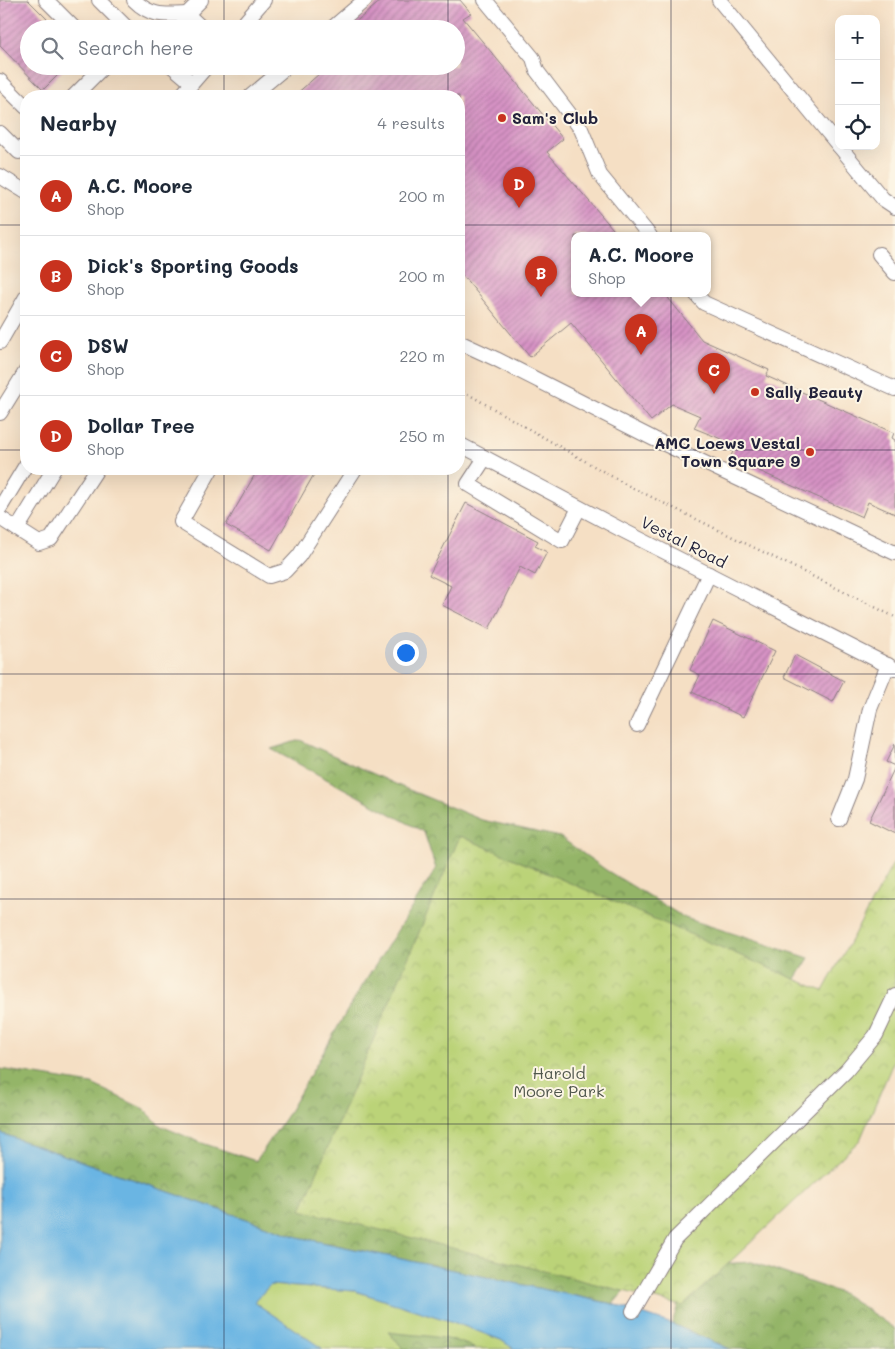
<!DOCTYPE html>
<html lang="en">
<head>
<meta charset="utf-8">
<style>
  :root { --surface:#fff; --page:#f6f6f7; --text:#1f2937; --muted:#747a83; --line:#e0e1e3; --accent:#c8321e }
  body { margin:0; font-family:Mali,sans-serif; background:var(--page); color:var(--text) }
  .controls { position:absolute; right:15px; top:15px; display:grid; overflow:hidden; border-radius:10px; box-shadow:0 5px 20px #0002 }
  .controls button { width:45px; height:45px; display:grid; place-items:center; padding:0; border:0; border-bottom:1px solid var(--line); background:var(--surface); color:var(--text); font:25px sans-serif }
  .you { position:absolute; left:405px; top:652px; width:18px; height:18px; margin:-12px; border:4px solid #fff; border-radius:50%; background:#1a73e8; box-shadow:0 0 0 8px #1a73e833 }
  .badge { display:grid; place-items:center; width:32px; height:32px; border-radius:50%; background:var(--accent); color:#fff; font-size:16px; font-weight:700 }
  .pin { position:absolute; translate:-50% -41px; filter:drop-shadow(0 1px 2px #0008) }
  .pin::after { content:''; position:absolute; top:26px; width:18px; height:15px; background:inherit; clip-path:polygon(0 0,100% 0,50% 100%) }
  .popup { position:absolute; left:571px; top:232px; width:140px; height:65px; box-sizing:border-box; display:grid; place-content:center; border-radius:10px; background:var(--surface); filter:drop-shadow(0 1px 4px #0005); font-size:16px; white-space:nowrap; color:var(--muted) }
  .popup b { font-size:19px; color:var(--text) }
  .popup::after { content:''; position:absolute; left:50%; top:100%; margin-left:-10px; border:10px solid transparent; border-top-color:var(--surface) }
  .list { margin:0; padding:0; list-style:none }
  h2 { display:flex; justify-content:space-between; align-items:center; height:65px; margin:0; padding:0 20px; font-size:21px }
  h2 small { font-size:16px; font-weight:400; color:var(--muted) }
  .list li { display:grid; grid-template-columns:32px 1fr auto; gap:15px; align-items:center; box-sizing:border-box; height:80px; padding:0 20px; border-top:1px solid var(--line) }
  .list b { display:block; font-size:19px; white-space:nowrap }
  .list p { margin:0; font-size:16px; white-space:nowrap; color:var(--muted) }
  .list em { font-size:16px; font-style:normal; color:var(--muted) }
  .icon { flex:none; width:28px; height:28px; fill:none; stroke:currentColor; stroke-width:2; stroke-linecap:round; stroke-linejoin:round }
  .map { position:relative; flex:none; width:895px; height:1349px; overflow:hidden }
  .search { position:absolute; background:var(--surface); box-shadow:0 5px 20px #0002; left:20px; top:20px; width:445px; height:55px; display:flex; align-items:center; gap:12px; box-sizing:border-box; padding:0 18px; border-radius:28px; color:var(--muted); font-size:19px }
  .panel { position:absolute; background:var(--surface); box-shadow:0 5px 20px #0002; left:20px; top:90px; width:445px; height:385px; border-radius:20px }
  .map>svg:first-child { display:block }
</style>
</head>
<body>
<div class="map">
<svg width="895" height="1349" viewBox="0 0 895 1349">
  <defs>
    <pattern id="forest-crowns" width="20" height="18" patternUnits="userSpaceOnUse" patternTransform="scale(1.25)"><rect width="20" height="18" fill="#94b568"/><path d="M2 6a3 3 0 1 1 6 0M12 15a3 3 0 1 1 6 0" fill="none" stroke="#789357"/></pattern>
    <pattern id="park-crowns" width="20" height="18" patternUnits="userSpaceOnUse" patternTransform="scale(1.25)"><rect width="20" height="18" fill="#bbd378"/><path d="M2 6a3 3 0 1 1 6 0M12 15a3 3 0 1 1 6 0" fill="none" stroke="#a0b569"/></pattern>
    <pattern id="building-hatch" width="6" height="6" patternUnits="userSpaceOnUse" patternTransform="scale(1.25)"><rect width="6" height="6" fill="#d793c5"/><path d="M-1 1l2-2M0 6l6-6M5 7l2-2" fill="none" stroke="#ae78a1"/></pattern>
  </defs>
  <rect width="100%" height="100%" fill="#fcf5e5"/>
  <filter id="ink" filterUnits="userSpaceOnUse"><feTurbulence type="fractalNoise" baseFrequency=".02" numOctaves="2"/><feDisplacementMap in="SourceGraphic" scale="10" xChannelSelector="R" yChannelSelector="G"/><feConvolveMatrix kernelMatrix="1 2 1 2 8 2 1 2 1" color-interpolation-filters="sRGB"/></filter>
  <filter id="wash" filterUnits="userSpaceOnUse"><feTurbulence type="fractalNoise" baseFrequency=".0096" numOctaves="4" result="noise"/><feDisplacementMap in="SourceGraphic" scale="20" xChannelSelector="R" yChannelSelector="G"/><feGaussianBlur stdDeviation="1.12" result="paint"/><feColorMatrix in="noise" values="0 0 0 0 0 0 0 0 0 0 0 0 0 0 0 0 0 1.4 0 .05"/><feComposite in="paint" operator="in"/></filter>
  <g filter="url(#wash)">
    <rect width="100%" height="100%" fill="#f5dfc4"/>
    <polygon fill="#bbd378" stroke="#6e7a5a" points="270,1285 355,1291 453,1322 501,1340 514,1349 323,1349 254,1302"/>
    <g fill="url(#forest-crowns)" stroke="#5b6c52">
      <polygon points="300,740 402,787 482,820 560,837 606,870 685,918 809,958 789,990 628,1287 613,1304 298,1237 0,1133 0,1069 92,1084 144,1109 161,1126 202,1143 256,1161 287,1115 351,1004 436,869 424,832 271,749"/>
      <polygon points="752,1262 844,1294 895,1329 895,1349 730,1349 672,1324 686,1279 702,1265"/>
      <path d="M388,1332c26,4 65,3 87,17h-71z"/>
    </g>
    <polygon fill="url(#park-crowns)" stroke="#6e7a5a" points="460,836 823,991 895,860 895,1058 860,1140 683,1306 301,1210"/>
    <polygon fill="#6ab5e3" stroke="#466c8f" points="0,1133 298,1237 613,1304 672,1324 730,1349 514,1349 501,1340 453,1322 355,1291 270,1285 254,1302 323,1349 0,1349"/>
    <g id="blocks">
      <g fill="url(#building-hatch)">
        <polygon points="0,0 28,0 57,29 29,29 29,66 67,66 43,90 0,46"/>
        <polygon points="382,0 460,0 471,13 463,18 563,139 547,152 619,236 575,236 575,294 665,294 702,340 769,370 766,376 894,433 892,438 895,440 895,514 868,502 862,517 730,458 736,445 694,428 700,416 672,404 651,421 571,323 530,357 459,271 459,96 294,96 328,66 456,66 456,29 347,29"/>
        <polygon points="258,469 317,469 271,550 226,525"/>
        <polygon points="466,503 538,541 535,546 547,552 535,575 520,567 489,629 442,605 451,586 429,575"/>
        <polygon points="713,621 775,651 743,717 692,692 700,675 690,670"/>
        <polygon points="795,655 844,681 833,702 784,677"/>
        <polygon points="895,744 895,766 886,762"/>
        <polygon points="895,767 895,834 869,821"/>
      </g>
    </g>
  </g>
  <g filter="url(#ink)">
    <use href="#blocks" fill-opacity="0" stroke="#8c8080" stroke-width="1"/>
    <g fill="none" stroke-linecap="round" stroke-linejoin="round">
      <g stroke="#8c8080" stroke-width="16">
        <g id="minor">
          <polyline points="46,0 75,29"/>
          <polyline points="99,0 128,29"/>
          <path d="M134,0c17,17 30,15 53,14"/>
          <polyline points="201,0 187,14 203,29"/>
          <polyline points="485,0 533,58 537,71 581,129 600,175 650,236"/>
          <polyline points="719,0 839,146"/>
          <polyline points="239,29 264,0"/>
          <polyline points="331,29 365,0"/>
          <polyline points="172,66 192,83"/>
          <polyline points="0,81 26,107"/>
          <polyline points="74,96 104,66"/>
          <polyline points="181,96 207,66"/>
          <polyline points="251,96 287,66"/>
          <polyline points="0,133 19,152 26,144"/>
          <polyline points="839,146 883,199 895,207"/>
          <polyline points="0,176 26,192"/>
          <polyline points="879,254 895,273"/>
          <polyline points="696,294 704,303 895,389"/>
          <polyline points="0,342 26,297"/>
          <polyline points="459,342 496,359 654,439 895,553"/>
          <polyline points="0,413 26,371"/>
          <polyline points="459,444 620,529 895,669"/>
          <polyline points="485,458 468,484 562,541 579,508"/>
          <polyline points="211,469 181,522 269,576 285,571 299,556 355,469"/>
          <polyline points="0,508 26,465"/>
          <polyline points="0,518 39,543 51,539 97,469"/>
          <polyline points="17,529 54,469"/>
          <polyline points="637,725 709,574"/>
          <polyline points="839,819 855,779 870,709 888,665"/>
          <polyline points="633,1311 675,1239 846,1071 876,1035 895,995"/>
        </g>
      </g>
      <polyline stroke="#8c8080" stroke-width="2.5" stroke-dasharray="1 4" stroke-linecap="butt" points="459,389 625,484 895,617"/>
      <use href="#minor" stroke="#fff" stroke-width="14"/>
    </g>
  </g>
  <path fill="none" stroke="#22223b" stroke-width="1" stroke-opacity="0.55" d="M224,0v29M448,0v29M671,0v1349M224,66v30M448,66v30M0,225h26M459,225h436M0,450h26M459,450h436M224,469v880M448,469v880M0,674h895M0,899h895M0,1124h895"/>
  <g fill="#c8321e" stroke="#fcf5e5" stroke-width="2">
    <circle cx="502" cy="118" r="5"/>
    <circle cx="755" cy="392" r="5"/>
    <circle cx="810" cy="452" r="5"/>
  </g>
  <g text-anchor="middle" stroke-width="4" stroke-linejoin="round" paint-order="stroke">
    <g font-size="16" font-weight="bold" fill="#22223b" stroke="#fcf5e5" text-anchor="start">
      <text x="512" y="124">Sam's Club</text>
      <text x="765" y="398">Sally Beauty</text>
      <text x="800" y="449" text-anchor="end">AMC Loews Vestal<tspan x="800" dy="18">Town Square 9</tspan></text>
    </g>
    <g font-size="16" fill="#22223b" stroke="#fcf5e5">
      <text transform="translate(684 542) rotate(27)" y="6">Vestal Road</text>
    </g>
    <g font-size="16" fill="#50574d" stroke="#fcf5e5">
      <text x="559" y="1079">Harold<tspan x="559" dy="18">Moore Park</tspan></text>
    </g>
  </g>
</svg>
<div class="controls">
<button>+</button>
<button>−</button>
<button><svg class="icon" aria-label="locate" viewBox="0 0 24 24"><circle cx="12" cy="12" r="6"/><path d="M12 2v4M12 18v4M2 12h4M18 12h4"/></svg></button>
</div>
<div class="you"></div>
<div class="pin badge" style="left:641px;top:355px">A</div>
<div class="popup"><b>A.C. Moore</b>Shop</div>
<div class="pin badge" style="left:541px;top:297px">B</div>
<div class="pin badge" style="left:714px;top:394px">C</div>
<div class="pin badge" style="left:519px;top:208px">D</div>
<div class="search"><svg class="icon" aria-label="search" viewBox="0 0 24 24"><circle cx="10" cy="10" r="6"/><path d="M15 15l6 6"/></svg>Search here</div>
<section class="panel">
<h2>Nearby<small>4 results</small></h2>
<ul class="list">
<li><span class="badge">A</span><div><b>A.C. Moore</b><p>Shop</p></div><em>200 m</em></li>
<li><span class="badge">B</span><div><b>Dick's Sporting Goods</b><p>Shop</p></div><em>200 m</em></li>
<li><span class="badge">C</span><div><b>DSW</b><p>Shop</p></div><em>220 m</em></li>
<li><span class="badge">D</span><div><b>Dollar Tree</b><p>Shop</p></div><em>250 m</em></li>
</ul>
</section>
</div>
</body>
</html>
